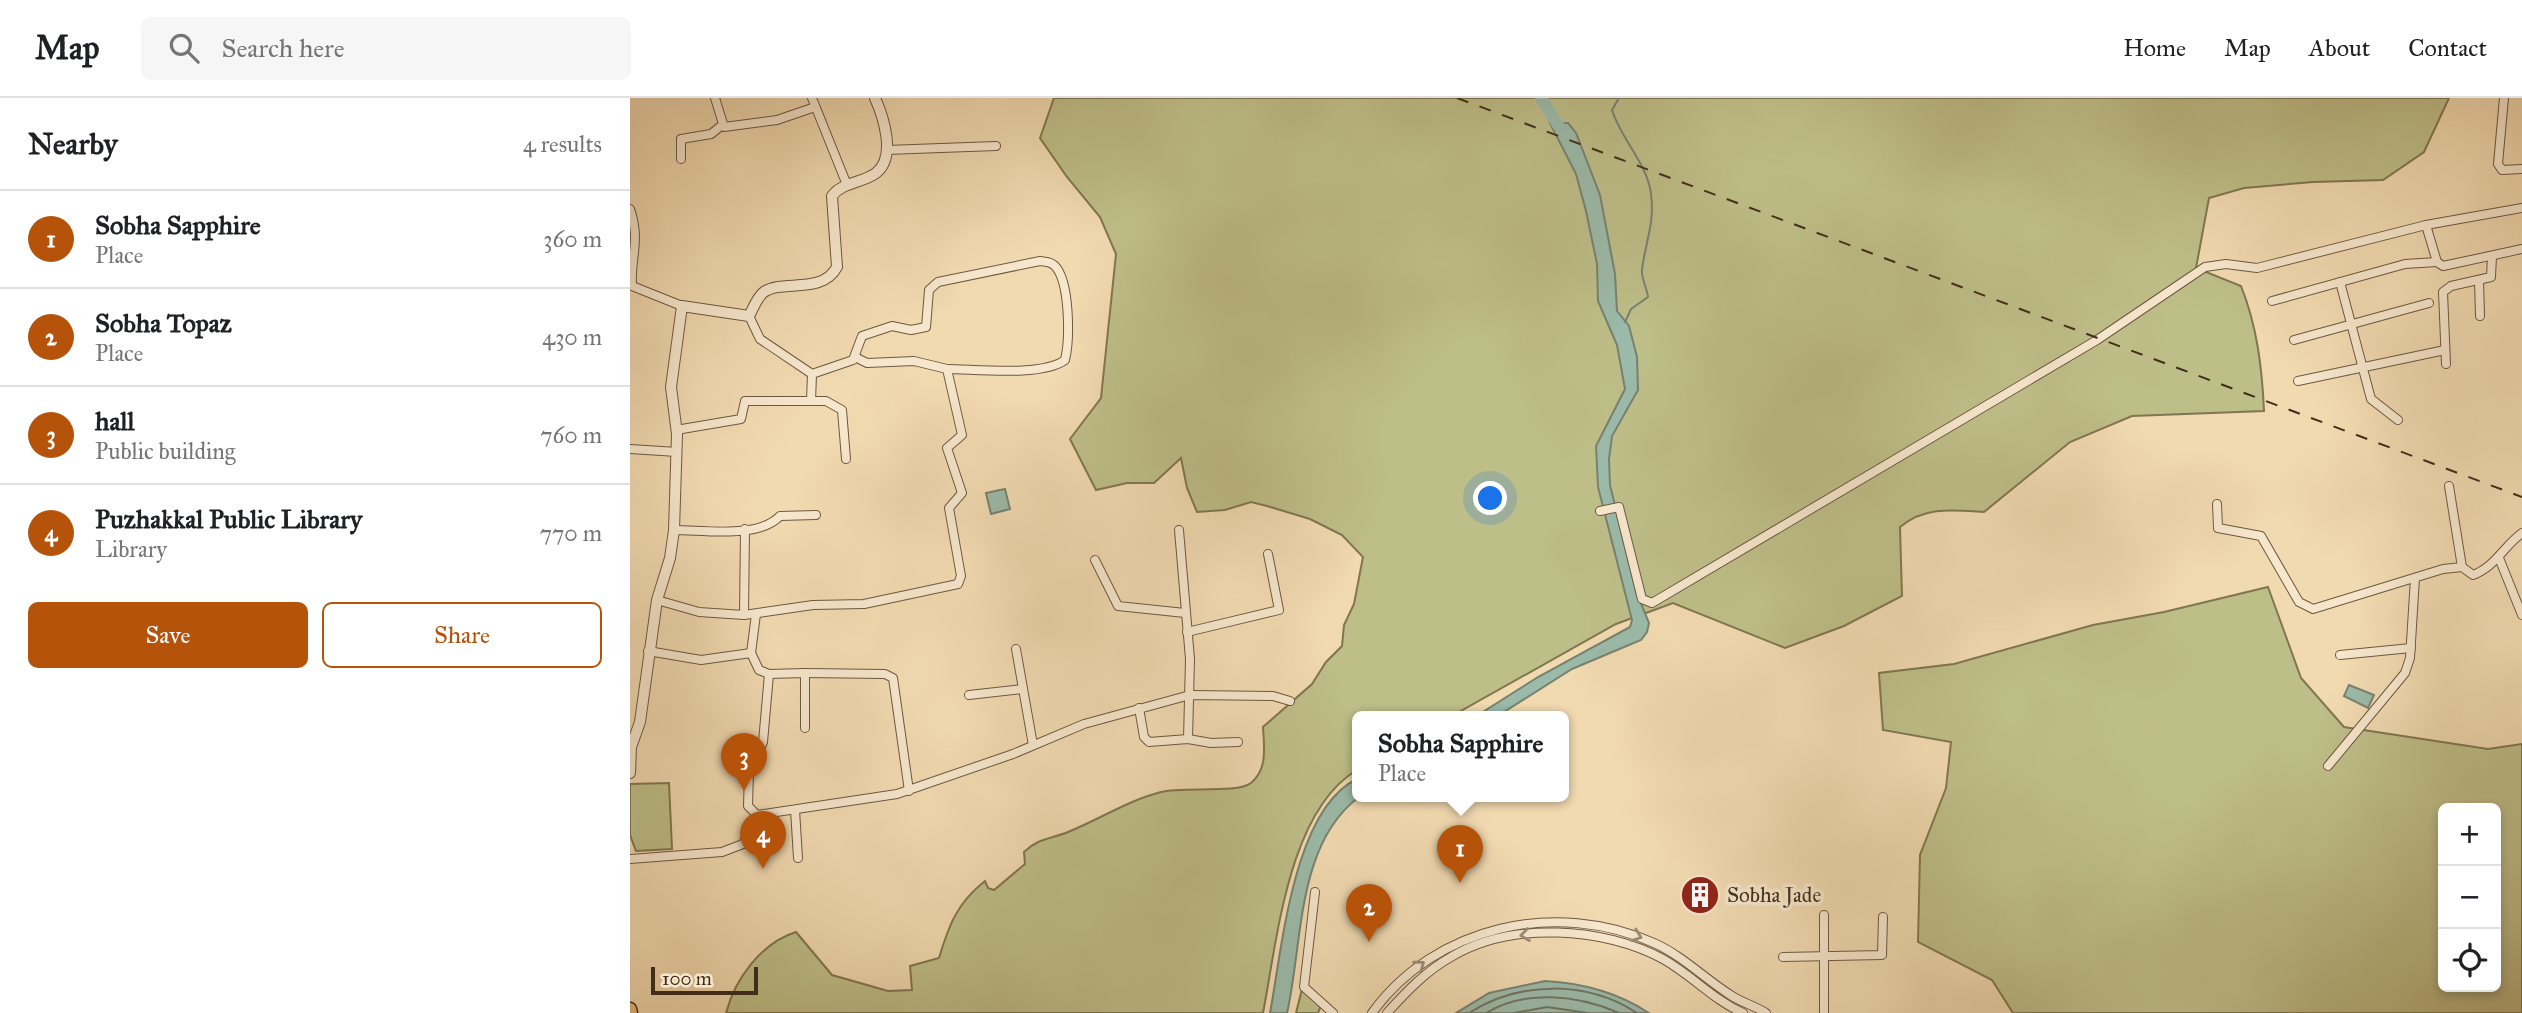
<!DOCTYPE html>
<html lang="en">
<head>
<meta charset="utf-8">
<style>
  :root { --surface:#fff; --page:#f6f6f6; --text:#202124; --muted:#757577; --line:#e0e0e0; --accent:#b45309 }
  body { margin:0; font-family:"IM FELL Great Primer",serif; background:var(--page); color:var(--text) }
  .controls { position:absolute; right:21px; bottom:21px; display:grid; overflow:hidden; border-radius:10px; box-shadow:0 4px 10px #0003 }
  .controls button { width:63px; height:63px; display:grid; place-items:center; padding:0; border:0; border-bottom:2px solid var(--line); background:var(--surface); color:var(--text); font:35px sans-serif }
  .scale { position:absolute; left:21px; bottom:18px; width:107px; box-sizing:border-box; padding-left:7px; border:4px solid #432d1a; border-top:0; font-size:19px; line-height:24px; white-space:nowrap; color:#432d1a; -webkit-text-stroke:5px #f6e6cc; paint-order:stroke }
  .you { position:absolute; left:861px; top:401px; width:24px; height:24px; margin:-18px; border:5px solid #fff; border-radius:50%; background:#1a73e8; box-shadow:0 0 0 10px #1a73e833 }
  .badge { display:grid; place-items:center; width:46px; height:46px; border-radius:50%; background:var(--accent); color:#fff; font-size:23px; font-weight:700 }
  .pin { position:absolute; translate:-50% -58px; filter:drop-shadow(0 2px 4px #0008) }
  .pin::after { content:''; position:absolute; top:37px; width:24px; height:21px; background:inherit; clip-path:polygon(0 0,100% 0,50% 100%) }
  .popup { position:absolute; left:722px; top:613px; width:217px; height:91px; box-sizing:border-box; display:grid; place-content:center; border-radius:10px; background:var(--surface); filter:drop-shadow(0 2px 5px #0005); font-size:23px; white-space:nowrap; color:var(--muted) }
  .popup b { font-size:26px; color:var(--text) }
  .popup::after { content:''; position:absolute; left:50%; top:100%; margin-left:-14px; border:14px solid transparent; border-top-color:var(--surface) }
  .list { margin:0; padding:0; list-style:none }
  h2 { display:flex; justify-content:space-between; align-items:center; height:91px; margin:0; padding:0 28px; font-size:30px }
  h2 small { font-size:23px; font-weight:400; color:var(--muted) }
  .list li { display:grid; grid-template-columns:46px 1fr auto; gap:21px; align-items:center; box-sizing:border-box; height:98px; padding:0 28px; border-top:2px solid var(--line) }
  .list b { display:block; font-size:26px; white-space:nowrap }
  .list p { margin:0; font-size:23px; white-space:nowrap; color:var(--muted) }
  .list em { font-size:23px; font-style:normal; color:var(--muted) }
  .actions { display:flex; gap:14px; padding:21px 28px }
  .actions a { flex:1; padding:16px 0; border:2px solid var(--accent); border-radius:10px; text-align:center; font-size:24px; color:var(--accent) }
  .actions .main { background:var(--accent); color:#fff }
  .icon { flex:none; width:38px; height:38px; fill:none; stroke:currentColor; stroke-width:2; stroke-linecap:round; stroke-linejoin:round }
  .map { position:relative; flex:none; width:1892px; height:915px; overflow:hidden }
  header { display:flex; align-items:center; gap:42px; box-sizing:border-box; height:98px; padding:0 35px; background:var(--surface); border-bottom:2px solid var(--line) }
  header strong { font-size:33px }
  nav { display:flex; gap:38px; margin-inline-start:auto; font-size:24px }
  .search { width:490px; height:63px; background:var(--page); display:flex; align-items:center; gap:18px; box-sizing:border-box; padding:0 24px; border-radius:10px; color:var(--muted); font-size:26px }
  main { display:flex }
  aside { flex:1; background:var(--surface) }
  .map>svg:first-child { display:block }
</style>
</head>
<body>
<header>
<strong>Map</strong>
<div class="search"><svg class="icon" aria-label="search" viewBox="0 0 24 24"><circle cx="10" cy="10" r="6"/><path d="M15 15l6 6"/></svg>Search here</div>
<nav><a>Home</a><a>Map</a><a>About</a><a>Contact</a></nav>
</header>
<main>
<aside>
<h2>Nearby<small>4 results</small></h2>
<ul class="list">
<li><span class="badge">1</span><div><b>Sobha Sapphire</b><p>Place</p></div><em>360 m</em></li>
<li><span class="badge">2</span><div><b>Sobha Topaz</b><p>Place</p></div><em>430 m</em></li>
<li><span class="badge">3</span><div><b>hall</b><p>Public building</p></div><em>760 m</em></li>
<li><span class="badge">4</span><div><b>Puzhakkal Public Library</b><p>Library</p></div><em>770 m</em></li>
</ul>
<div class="actions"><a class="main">Save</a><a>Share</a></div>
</aside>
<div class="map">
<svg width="1892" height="915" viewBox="0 0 1892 915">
  <rect width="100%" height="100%" fill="#f1d9b0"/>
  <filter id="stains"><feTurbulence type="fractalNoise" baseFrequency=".00286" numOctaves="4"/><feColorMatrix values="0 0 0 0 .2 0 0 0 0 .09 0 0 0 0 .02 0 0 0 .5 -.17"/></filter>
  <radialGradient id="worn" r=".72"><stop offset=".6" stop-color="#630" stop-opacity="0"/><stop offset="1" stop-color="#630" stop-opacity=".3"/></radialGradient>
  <g fill="#bebe88" stroke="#807651" stroke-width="2" fill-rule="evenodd">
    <path d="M424,0h1395l-25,54 -41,28 -70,2 -69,6 -35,10 -13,70 45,18c16,40 21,81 23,125l-132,5 -62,26 -86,70c-31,-2 -59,-6 -84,15l2,69 -58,30 -59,22 -112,-45 -57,21 -166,93h-93v53c-69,41 -80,171 -94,243h-537c9,-34 35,-70 70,-81l36,43 56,16 24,-1 -2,-24 29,-8c10,-33 18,-55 46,-77l3,7 6,2 31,-26 -1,-12c14,-14 27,-13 44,-20 32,-13 61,-32 93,-40 22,-6 76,2 90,-9 17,-14 13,-36 12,-56l49,-43 14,-22 16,-16 2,-21 10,-21 9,-47 -21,-22 -32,-16 -43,-13 -16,-4 -26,8 -28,2 -10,-24 -6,-30 -27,25h-27l-31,7 -26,-51 31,-41 15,-144 -16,-37 -33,-40 -27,-39z"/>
    <path d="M1638,489l33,91 43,49 144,22 34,-5v269h-509l-21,-33 -74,-38 2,-87 26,-67 5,-46 -68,-12 -4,-57 75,-9 139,-39 71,-13zM1813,710h53v179h-53z"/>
    <polygon points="39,685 42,751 6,753 0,737 0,686"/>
    <polygon points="672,891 691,907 688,915 666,915"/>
  </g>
  <g fill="#9bbaa9" stroke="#788270" stroke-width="2">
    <polygon points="920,25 938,25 946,35 970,97 985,176 987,213 999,228 1007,259 1008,292 982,338 979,361 980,387 1006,493 1019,525 1017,534 1011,542 942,571 866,619 845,619 908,579 1000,529 1002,522 968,389 966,348 995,291 987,247 968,203 967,166 956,113 946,76"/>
    <polygon points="375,391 380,411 361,416 356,395"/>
    <polygon points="1719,587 1744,597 1738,610 1714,598"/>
    <path d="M727,681l2,18c-63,47 -56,146 -72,216h-17c12,-63 23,-204 87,-234z"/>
    <path d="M915,883c38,2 72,11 104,32h-193l33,-20z"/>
  </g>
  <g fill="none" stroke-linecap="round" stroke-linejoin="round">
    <g stroke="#6f7462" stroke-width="2">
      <path d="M839,915c50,-32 117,-33 168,0"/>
      <path d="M856,915c40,-24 92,-18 133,0"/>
      <polyline points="884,915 917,909 958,915"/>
    </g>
    <path stroke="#788270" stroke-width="2" d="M989,0l-7,12c9,29 36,55 39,84 4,30 -6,49 -9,76 -1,8 5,18 6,27l-17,12 -6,13"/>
    <polyline stroke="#9bbaa9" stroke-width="12" points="911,0 935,38"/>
    <g stroke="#6e5840" stroke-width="10">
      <g id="minor">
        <polyline points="85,0 94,29 147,22 185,9"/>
        <polyline points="182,0 217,87"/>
        <polyline points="1874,0 1868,66 1872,72 1892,71"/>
        <polyline points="256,52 366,48"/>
        <polyline points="51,61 51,41 81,36 91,28"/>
        <path d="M0,111c11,32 0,49 2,77l50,20"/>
        <polyline points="1796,127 1892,110"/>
        <polyline points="1849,182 1850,218"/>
        <polyline points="1710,184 1741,301 1768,322"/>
        <polyline points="1642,203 1775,166 1807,164"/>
        <path d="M119,218l11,23 52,35 41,-14 9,-24 30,-10 19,4 15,-3 3,-37 9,-8 102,-21c6,1 10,0 15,5 15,16 15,73 10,94 -23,17 -90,9 -118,9"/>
        <polyline points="1664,242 1799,205"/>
        <polyline points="1816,266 1813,194 1821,188 1861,179 1862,158"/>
        <polyline points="1668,283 1815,252"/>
        <polyline points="181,303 182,276"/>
        <polyline points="46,332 111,321 115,303 196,303 212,312 216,361"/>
        <polyline points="0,351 47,354"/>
        <polyline points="1819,388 1832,469"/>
        <path d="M1587,406l1,24 43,8 38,66 14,7 130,-40 19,-2 11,8c22,-8 31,-29 49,-42"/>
        <polyline points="970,413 989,409 1012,501 1022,505 1467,242 1575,169 1596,166 1627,170 1796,127 1807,164 1813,168 1892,151"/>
        <path d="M44,432c31,0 84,9 106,-14l36,-1"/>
        <polyline points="549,432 560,561 558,641"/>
        <polyline points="1869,460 1892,517"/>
        <polyline points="465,462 488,508 555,515"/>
        <polyline points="27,502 69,514 114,517 183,507 234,506 328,486 331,478 319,410 332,395 317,350 332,337 317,271 284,263 237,265 225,259"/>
        <polyline points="114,517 115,431"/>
        <polyline points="557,534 649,512 638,456"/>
        <polyline points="386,551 403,647"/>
        <polyline points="18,553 71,562 121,555 129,572 139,576"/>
        <polyline points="121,555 126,516"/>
        <polyline points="1710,557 1781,550"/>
        <polyline points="175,575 255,576 263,580 279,693"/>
        <polyline points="339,597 392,591"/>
        <polyline points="509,610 514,639 519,644 558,641 581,645 608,644"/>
        <polyline points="1698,668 1775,575 1780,560 1785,480"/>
        <polyline points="165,712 168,760"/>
        <polyline points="127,717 118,708 119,673 133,644 139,576 175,575 175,630"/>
        <polyline points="0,761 92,754 113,746 127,717 267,696 383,656 454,626 560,597 643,598 660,603"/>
        <polyline points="685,794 674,889 703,915"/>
        <polyline points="1153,859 1252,857 1253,819"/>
        <path d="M742,915c63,-87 184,-114 282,-70 29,13 51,36 78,53 11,7 23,10 34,17"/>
        <path d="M757,915c20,-22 39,-42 64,-56 60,-36 153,-30 212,2 30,17 49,40 80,54"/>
        <polyline points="1194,915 1194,817"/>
      </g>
    </g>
    <g stroke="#6e5840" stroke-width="12">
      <path id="tertiary" d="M0,675l1,-26 9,-25 17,-122 13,-42 4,-28 3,-96 -6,-47 11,-81 67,10c4,-7 8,-19 15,-24 18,-13 58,3 73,-25l-5,-71c10,-14 31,-13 44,-23 21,-16 7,-57 -1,-75"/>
    </g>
    <g stroke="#432d1a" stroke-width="15">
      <polyline id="primary" points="0,911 1,915"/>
    </g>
    <use href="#minor" stroke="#f6e6cc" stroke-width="8"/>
    <use href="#tertiary" stroke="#f6e6cc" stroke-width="10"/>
    <use href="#primary" stroke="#e8bc78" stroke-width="12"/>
    <polyline stroke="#432d1a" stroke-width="2" stroke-dasharray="12 12" stroke-linecap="butt" points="827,0 1892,399"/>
  </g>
  <defs><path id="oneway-chevron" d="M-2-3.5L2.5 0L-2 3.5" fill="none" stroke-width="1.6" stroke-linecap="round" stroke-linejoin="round" transform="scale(1.75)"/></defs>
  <g stroke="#9c8a73">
    <use href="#oneway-chevron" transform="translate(895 837) rotate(172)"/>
    <use href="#oneway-chevron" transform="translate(1007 838) rotate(20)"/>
    <use href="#oneway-chevron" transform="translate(790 867) rotate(-37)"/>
  </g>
  <defs>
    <g id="building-disc" transform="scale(2.0125)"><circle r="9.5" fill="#8f2418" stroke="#f6e6cc"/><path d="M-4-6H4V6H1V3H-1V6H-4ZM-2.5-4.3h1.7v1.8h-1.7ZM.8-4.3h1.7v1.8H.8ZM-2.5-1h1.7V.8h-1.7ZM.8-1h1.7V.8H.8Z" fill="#fff"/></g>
  </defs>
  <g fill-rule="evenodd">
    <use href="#building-disc" x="1070" y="797"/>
  </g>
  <g text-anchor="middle" stroke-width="7" stroke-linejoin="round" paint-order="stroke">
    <g font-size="21" fill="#432d1a" stroke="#f6e6cc" text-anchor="start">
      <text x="1097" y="804">Sobha Jade</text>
    </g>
  </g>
  <rect width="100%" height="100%" filter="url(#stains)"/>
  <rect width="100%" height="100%" fill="url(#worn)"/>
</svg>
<div class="controls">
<button>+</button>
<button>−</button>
<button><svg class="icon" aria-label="locate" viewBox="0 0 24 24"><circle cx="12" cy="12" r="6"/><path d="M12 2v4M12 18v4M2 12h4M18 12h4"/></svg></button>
</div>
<div class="scale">100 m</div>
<div class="you"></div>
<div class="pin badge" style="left:830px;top:785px">1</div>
<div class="popup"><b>Sobha Sapphire</b>Place</div>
<div class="pin badge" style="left:739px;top:844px">2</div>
<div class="pin badge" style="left:114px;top:693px">3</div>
<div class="pin badge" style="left:133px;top:771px">4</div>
</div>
</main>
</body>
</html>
